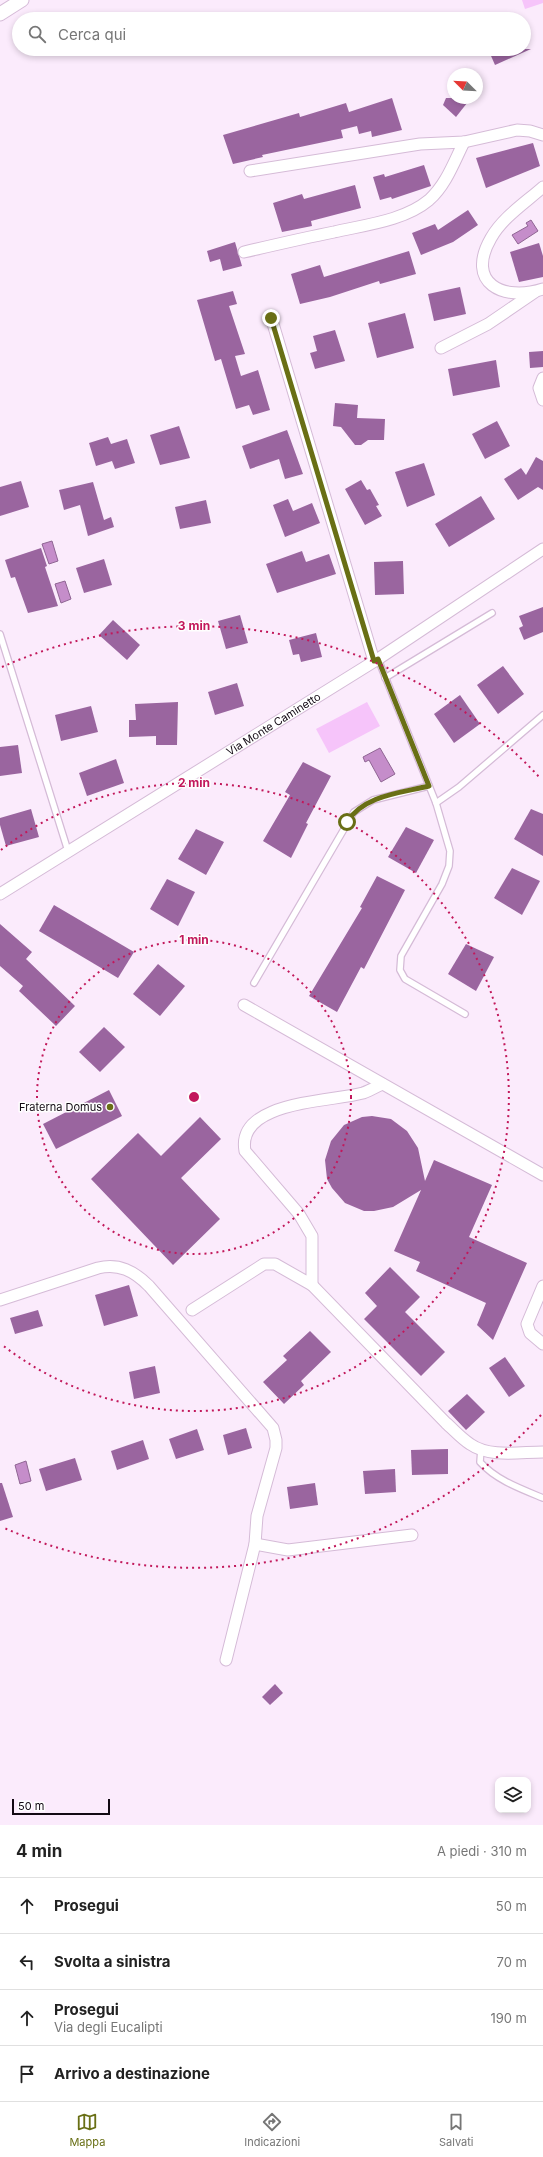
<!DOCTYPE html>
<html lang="it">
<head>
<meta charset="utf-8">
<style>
  :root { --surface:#fff; --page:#f2f2f2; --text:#222; --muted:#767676; --line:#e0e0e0; --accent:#696f15 }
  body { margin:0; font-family:Inter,sans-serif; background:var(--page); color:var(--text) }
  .controls { position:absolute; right:12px; bottom:12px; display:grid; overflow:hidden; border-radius:8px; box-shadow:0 2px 6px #0003 }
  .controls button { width:36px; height:36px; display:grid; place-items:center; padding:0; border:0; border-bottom:1px solid var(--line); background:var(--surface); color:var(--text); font:20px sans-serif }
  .compass { position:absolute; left:447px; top:68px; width:36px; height:36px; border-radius:50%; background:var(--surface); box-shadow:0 2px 6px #0003; rotate:294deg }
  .scale { position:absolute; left:12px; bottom:10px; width:98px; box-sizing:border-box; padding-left:4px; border:2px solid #120913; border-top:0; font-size:11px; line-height:14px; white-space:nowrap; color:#120913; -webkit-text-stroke:3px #fefefe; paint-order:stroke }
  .stop { position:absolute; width:12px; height:12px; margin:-9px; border:3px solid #696f15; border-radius:50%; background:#fff }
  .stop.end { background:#696f15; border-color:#fff; box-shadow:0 1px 4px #0008 }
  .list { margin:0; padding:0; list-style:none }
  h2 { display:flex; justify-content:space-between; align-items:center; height:52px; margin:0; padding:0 16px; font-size:17px }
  h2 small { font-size:13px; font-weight:400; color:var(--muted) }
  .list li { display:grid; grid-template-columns:26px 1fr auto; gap:12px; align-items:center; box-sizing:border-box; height:56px; padding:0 16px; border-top:1px solid var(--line) }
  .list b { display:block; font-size:15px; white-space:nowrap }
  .list p { margin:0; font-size:13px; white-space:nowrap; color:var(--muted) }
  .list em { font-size:13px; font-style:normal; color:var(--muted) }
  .icon { flex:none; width:22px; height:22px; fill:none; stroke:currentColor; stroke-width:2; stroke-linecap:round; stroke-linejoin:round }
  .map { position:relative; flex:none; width:543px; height:1825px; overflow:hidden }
  .search { position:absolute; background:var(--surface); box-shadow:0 2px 6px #0003; left:12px; right:12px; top:12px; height:44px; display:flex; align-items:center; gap:10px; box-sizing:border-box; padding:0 14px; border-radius:22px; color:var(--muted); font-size:15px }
  .sheet { height:276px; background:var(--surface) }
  nav { display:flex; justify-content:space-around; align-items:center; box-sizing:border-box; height:56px; border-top:1px solid var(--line); background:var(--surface); font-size:11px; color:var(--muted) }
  nav a { display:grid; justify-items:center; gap:2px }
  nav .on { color:var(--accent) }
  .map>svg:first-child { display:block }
</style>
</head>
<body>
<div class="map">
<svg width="543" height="1825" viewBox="0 0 543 1825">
  <rect width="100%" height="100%" fill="#fbebfc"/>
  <g fill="#f6c4fa">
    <polygon points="522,0 543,0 543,3 525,9"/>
    <polygon points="367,702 380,726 329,753 316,729"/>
  </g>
  <g fill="#c58dca" stroke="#8f6593">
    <polygon points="531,220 538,231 518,244 512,235 528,226 526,223"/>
    <polygon points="52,541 58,561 49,564 42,544"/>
    <polygon points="65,581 71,599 61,603 55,584"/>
    <polygon points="380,748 395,774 381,782 369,760 365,762 363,757"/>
    <polygon points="26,1461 31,1481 20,1484 15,1465"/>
  </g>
  <g fill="#9a659f">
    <polygon points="488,49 531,49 495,65"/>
    <polygon points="392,98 402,130 372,137 371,131 359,134 357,126 341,130 343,138 262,155 263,157 233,164 223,135 299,113 300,117 346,103 349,112"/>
    <polygon points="446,98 471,98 456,117 443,105"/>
    <polygon points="533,143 540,166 486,188 476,158"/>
    <polygon points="424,165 431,186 392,199 391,197 380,200 373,177 384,174 385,177"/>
    <polygon points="355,185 361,208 311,221 312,226 282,232 273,203 302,194 304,199"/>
    <polygon points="468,210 478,225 453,242 421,255 412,233 435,224 438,230"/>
    <polygon points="235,242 242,266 223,271 220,259 210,262 207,251"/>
    <polygon points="539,243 543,256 543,277 519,282 510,252"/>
    <polygon points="409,251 416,274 380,284 379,281 330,297 300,304 291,274 320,265 324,277"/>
    <polygon points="460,287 466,314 434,321 428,294"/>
    <polygon points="233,291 237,304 229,306 245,354 235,356 241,376 258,370 270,410 253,415 249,405 236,409 221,359 215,361 197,300"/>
    <polygon points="405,313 414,348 377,358 368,323"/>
    <polygon points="335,330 345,361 315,369 310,353 317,351 313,336"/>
    <polygon points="543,351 543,367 530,368 529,352"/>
    <polygon points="496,360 500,387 453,396 448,369"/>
    <polygon points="335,403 358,405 357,418 385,419 384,440 368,440 361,445 355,445 341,427 333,426"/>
    <polygon points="497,421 510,446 485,459 472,434"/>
    <polygon points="179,426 190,458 160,465 150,435"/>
    <polygon points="287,430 303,474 285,479 279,459 250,469 242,446"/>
    <polygon points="108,437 111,444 127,439 135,463 115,469 112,461 96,466 89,443"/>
    <polygon points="536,457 543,461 543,490 538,487 518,500 504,479 521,468 526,475"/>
    <polygon points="424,463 435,495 407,507 395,472"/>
    <polygon points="361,480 367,490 370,489 379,505 376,506 382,516 365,525 345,489"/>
    <polygon points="21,481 29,507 0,516 0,487"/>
    <polygon points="93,482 104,520 111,517 114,527 88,536 80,505 64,510 59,490"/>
    <polygon points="481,496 495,519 449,547 435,524"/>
    <polygon points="288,499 293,511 312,503 320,523 285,537 273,505"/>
    <polygon points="206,500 211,523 180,529 175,507"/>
    <polygon points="41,548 47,566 45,567 58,606 28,613 15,577 11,578 5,560"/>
    <polygon points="302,551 306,562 329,554 336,574 277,593 266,564"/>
    <polygon points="104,559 112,585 84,593 76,568"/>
    <polygon points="403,561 404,594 375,595 374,562"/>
    <polygon points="543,607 543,632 524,640 519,628 523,626 519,616"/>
    <polygon points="240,615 248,643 226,649 218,621"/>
    <polygon points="113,620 140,645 127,660 99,635"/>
    <polygon points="316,633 322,657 301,662 299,654 293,655 289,640"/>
    <polygon points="503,666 524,694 498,714 477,685"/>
    <polygon points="237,683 244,706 215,715 208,692"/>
    <polygon points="460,695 480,724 454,743 434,714"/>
    <polygon points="178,702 177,745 156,745 156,736 129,737 129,720 136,720 135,704"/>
    <polygon points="91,706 98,732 61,741 55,715"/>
    <polygon points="18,745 22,773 0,776 0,747"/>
    <polygon points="116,759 124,783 87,796 79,773"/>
    <polygon points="303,762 331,776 306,823 308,824 291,858 263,841 290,795 285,792"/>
    <polygon points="31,809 39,837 6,846 0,825 0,818"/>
    <polygon points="531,809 543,814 543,856 514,839"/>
    <polygon points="406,827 434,840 416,873 388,857"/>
    <polygon points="196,829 224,842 206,875 178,859"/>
    <polygon points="512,868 540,881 522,915 494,898"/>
    <polygon points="377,876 405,890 364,969 361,967 337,1012 309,996 362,908 360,907"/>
    <polygon points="167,879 195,892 178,926 150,909"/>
    <polygon points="54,905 134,952 118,978 39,931"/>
    <polygon points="0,924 32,952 26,959 75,1006 56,1026 19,991 23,986 0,966"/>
    <polygon points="466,944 494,957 476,991 448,974"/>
    <polygon points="158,964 185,986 160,1016 133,994"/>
    <polygon points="104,1027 125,1047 100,1072 79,1052"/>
    <polygon points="109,1090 122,1116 56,1149 43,1124"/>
    <polygon points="372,1116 391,1119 407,1131 418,1148 425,1181 434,1160 492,1185 469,1237 527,1263 493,1340 477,1325 486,1303 416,1271 420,1262 394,1251 421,1190 393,1207 374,1211 364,1211 345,1203 332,1188 327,1179 325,1160 331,1141 344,1125 362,1117"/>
    <polygon points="200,1117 221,1139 181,1178 220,1219 173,1265 91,1179 138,1133 161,1156"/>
    <polygon points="390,1267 420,1297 405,1312 445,1352 421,1376 364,1319 377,1306 365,1293"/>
    <polygon points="129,1285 138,1316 104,1326 95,1295"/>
    <polygon points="38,1310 43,1326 15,1334 10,1318"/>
    <polygon points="310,1331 331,1352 301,1381 304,1385 284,1404 263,1382 287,1360 283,1356"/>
    <polygon points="505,1357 525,1386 509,1397 489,1368"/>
    <polygon points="155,1366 160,1393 134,1399 129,1372"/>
    <polygon points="467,1394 485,1412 466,1430 448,1411"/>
    <polygon points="246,1428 252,1448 228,1455 223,1435"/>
    <polygon points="197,1429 204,1450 176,1459 169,1439"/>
    <polygon points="143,1440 149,1459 117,1470 111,1451"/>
    <polygon points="448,1449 448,1474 412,1475 411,1450"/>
    <polygon points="75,1458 82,1480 46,1491 39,1469"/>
    <polygon points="395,1469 396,1492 365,1494 363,1471"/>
    <polygon points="0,1483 2,1483 13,1517 0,1521"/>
    <polygon points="315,1483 318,1505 290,1509 287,1487"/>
    <polygon points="275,1684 283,1693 270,1705 262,1697"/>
  </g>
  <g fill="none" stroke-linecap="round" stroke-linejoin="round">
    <g stroke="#d5bbd7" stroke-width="8">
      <g id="service">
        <polyline points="0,634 68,851"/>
        <polyline points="378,659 436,803 450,851 449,866 442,884 401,956 400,970 405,979 465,1014"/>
        <polyline points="385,678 492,613"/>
        <polyline points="436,803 459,787 543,715"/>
        <polyline points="254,983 354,812 373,800 429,786"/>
        <path d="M481,1449l-1,13c16,18 41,27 63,36"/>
      </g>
    </g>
    <g stroke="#d5bbd7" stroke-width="13">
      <g id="minor">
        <polyline points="250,171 420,144 464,142 517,130 530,131 543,135"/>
        <path d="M543,187c-18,16 -40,30 -52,51 -26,45 12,64 52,51"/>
        <path d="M244,252c30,-7 60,-14 90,-20 30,-7 70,-11 95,-32 17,-15 25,-38 35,-58"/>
        <polyline points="271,317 374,661"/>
        <polyline points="441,348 488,324 535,292"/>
        <polyline points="543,378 539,388 543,400"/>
        <path id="s1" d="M0,894l378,-235 165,-110"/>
        <polyline points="244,1005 543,1175"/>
        <path d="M312,1285l134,138c8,7 15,15 24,21 20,14 50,8 73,8"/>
        <polyline points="543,1286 527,1324 530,1333 543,1344"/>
        <path d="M0,1300l98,-32c21,-5 36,3 51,18l124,142 3,12v8l-19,68 -2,28 -29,116"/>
        <path d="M192,1310l72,-46h11l37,21v-49l-13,-22 -54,-63c-9,-50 85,-49 118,-58 6,-2 13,-6 19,-9"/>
        <polyline points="255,1544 288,1550 412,1535"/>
      </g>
    </g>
    <g stroke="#d5bbd7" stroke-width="15">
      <polyline id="tertiary" points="0,14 22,0"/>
    </g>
    <use href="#service" stroke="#fff" stroke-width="5.5"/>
    <use href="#minor" stroke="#fff" stroke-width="11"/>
    <use href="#tertiary" stroke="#fff" stroke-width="13"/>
  </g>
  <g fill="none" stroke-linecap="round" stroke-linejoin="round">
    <path stroke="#696f15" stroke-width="5" d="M271,318l103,343 4,-2 51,127c-28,7 -65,9 -82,36"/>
  </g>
  <g fill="none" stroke="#c2185b" stroke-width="2" stroke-dasharray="2 4">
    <circle cx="194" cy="1097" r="157"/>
    <path d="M1 850A314 314 0 1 1 1 1344"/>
    <path d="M541 1415A471 471 0 0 1 2 1527M2 667A471 471 0 0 1 541 779"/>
  </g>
  <circle fill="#696f15" stroke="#fefefe" stroke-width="1.5" cx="110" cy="1107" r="4"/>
  <g text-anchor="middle" stroke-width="3" stroke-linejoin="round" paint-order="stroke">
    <g font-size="11" fill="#120913" stroke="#fefefe">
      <text dy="4" stroke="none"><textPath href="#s1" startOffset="322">Via Monte Caminetto</textPath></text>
    </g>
    <g font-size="11" fill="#120913" stroke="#fefefe" text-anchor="end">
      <text x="102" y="1111">Fraterna Domus</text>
    </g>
  </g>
  <circle cx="194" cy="1097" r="6" fill="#c2185b" stroke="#fefefe" stroke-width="2"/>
  <g font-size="12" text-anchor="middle" font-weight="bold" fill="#c2185b" stroke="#fefefe" stroke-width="3" stroke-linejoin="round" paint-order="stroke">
    <text x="194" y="630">3 min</text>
    <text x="194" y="787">2 min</text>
    <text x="194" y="944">1 min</text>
  </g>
</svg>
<div class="controls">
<button><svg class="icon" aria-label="layers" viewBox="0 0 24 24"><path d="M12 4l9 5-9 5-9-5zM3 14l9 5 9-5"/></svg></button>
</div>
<svg class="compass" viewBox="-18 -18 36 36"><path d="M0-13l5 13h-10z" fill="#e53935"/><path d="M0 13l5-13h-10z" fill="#767676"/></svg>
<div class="scale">50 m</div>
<div class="stop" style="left:347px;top:822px"></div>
<div class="stop end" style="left:271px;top:318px"></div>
<div class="search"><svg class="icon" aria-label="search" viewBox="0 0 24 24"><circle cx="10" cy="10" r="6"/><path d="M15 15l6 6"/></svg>Cerca qui</div>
</div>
<section class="sheet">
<h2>4 min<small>A piedi · 310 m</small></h2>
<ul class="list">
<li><svg class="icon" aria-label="ahead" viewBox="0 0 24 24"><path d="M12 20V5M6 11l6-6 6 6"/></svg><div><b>Prosegui</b></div><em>50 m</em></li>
<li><svg class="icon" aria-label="left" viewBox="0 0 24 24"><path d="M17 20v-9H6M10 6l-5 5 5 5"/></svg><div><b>Svolta a sinistra</b></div><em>70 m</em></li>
<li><svg class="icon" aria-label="ahead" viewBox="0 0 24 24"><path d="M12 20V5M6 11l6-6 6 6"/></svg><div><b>Prosegui</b><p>Via degli Eucalipti</p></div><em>190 m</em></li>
<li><svg class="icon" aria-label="arrive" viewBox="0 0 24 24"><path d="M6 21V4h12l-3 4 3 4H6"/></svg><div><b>Arrivo a destinazione</b></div></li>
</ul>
</section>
<nav>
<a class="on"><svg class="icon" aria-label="map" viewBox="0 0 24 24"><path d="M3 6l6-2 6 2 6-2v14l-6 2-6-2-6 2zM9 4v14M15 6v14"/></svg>Mappa</a>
<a><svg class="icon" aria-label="directions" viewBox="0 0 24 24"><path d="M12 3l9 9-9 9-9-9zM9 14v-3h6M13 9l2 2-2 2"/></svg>Indicazioni</a>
<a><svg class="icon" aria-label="saved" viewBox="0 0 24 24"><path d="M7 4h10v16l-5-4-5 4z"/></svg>Salvati</a>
</nav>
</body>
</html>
